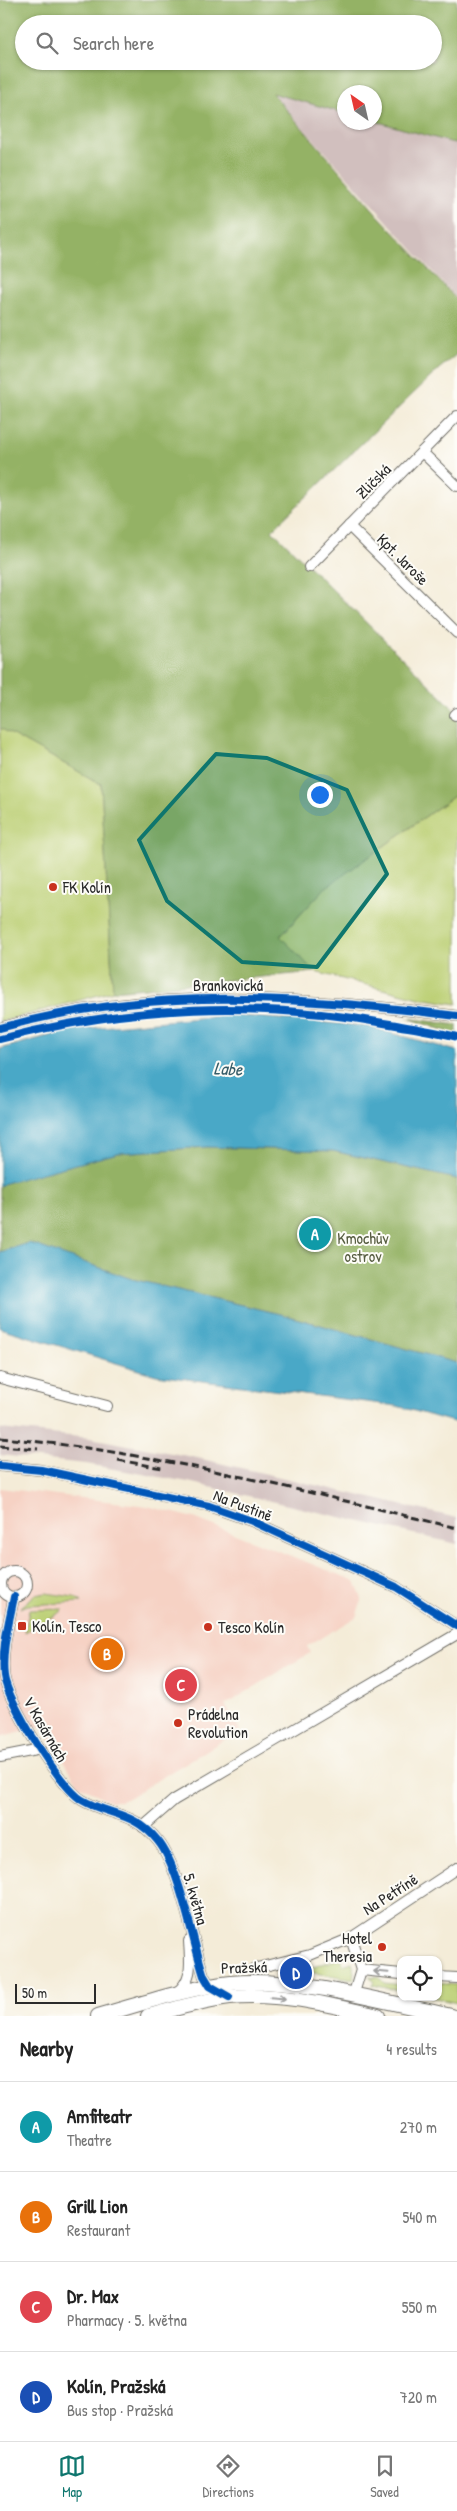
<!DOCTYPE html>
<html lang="en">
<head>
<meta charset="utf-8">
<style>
  :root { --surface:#fff; --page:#f2f2f2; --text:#222; --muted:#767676; --line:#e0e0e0; --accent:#0f766e }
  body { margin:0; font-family:"Patrick Hand",sans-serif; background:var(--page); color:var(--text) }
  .controls { position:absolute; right:15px; bottom:15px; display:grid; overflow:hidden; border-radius:10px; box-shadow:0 1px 4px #0004 }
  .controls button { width:45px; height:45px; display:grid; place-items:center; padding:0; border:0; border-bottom:1px solid var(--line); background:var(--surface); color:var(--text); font:25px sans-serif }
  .compass { position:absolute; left:337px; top:85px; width:45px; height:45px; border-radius:50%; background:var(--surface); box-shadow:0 1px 4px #0004; rotate:326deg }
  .scale { position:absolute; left:15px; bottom:12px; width:81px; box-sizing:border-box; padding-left:5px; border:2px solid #2b2b2b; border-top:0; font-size:14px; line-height:18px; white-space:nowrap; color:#2b2b2b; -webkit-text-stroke:4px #fdfcf7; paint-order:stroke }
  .you { position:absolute; left:319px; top:794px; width:18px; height:18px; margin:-12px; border:4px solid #fff; border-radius:50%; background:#1a73e8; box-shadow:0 0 0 8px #1a73e833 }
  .badge { display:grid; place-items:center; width:32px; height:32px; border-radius:50%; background:var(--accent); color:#fff; font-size:16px; font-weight:700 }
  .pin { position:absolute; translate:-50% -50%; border:2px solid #fff; box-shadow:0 1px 5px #0006 }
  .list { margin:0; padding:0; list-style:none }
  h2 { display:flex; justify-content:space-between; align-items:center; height:65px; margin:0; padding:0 20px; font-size:21px }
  h2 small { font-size:16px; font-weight:400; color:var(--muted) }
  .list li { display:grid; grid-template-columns:32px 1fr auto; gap:15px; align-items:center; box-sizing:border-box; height:90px; padding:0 20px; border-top:1px solid var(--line) }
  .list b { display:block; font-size:19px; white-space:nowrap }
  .list p { margin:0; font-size:16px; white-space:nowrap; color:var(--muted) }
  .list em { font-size:16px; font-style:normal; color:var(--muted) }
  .icon { flex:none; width:28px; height:28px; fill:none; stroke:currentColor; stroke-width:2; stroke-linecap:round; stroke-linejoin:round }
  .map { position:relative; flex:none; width:457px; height:2016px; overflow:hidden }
  .search { position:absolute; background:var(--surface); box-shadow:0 1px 4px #0004; left:15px; right:15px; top:15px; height:55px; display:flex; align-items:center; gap:12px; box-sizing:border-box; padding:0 18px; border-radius:28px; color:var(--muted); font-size:19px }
  .sheet { height:425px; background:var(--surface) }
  nav { display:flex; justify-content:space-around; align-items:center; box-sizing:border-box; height:70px; border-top:1px solid var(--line); background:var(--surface); font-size:14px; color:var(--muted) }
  nav a { display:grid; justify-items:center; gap:2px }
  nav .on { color:var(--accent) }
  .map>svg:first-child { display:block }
</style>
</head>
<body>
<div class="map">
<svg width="457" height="2016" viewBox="0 0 457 2016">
  <rect width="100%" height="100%" fill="#fdfcf7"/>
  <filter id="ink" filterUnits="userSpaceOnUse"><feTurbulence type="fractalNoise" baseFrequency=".02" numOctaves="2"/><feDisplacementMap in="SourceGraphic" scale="10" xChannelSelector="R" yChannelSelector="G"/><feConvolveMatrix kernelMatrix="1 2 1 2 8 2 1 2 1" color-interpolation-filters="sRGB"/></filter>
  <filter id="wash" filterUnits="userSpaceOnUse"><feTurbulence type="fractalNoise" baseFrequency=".0096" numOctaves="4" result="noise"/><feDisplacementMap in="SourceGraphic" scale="20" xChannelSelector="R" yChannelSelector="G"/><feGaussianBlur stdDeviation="1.12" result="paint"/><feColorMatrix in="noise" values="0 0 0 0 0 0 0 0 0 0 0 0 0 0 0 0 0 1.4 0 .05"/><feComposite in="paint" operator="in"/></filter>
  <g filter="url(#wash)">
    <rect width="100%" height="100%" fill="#f4ecd8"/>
    <polygon fill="#f6d2c4" points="0,1488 147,1506 194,1518 355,1581 362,1599 356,1617 307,1646 310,1653 225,1705 240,1730 128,1798 121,1801 110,1801 79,1785 42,1726 0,1737"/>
    <g fill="#d1bfbe">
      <polygon points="271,92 344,113 344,122 375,121 457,144 457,299"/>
      <polygon points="0,1429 90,1438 193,1457 457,1518 457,1544 188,1482 86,1464 0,1455"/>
    </g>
    <g fill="#bbcf73" stroke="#737d4f">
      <polygon points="0,728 101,784 113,991 0,1022"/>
      <polygon points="457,794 457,1004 419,998 315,972 280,937 325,888"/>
      <polygon points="46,1593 74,1597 82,1602 28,1605 20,1608 35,1595"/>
      <polygon points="63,1609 61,1612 25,1632 29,1610"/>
      <polygon points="341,1958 343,1965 352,1962 355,1972 354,1979 288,1969 300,1963 304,1970"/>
      <polygon points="369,1976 379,1977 385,1983 401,1985 401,1991 373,1985 375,1981"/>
      <polygon points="438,1983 457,1985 457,2003 430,1997 438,1997"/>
    </g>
    <g fill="#94b265" stroke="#606e48" fill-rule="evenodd">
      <path d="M0,0h457v144l-82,-23 -1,-29h-30v21l-72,-20 105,121 80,86v54l-17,14 -168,162 185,182v82l-132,94 -45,48 35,36 -202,19 -12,-207 -101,-56zM24,24h409v37h-409z"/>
      <polygon points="407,1018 457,1025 457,1035"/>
      <polygon points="207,1147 333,1151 457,1179 457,1363 288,1316 132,1279 29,1243 0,1252 0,1186 4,1183 118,1153"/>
    </g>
    <g fill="#48a8c7" stroke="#3a6a79">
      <polygon points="230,1015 366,1026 457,1051 457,1179 333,1151 207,1147 118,1153 5,1183 0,1186 0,1049 70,1030"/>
      <polygon points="29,1243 132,1279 288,1316 457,1363 457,1423 397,1406 156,1375 0,1328 0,1252"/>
    </g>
  </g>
  <g filter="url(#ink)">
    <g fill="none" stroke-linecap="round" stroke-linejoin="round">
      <g stroke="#716f68" stroke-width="12">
        <g id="street">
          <polyline points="422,452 457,486"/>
          <polyline points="349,526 457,633"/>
          <polyline points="309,567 457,416"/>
          <polyline points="455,715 457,713"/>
          <path d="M0,1028c154,-43 301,-31 457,-12"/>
          <polyline points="0,1378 107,1406"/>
          <polyline points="0,1466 41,1470 209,1506 252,1521 396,1587 457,1626"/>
          <circle cx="14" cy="1584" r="13"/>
          <path d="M14,1597c-5,25 -13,54 -10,79 3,25 56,111 78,124 27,16 52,11 76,41 22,27 34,99 46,135l6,10 5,3"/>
          <polyline points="0,1757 41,1749"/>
          <polyline points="143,1827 174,1800 457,1634"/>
          <polyline points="351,1938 361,1970 353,1996"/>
          <polyline points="253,1969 310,1955 351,1938 457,1868"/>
          <polyline points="361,1970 401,1974"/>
          <polyline points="438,1977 457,1978"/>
          <path d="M176,1993c18,-14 14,-31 13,-52"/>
        </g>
      </g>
      <g stroke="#716f68" stroke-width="16">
        <g id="secondary">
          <path d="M98,2016c43,-12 88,-28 133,-33 68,-6 153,19 221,33"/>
          <path d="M148,2016c27,-7 55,-16 82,-19 49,-5 100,8 148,19"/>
        </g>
      </g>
      <use href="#street" stroke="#fff" stroke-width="10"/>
      <use href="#secondary" stroke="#fff" stroke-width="14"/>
      <g stroke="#2b2b2b" stroke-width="3" stroke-dasharray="8 4" stroke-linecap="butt">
        <path d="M0,1438c155,13 306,54 457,90"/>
        <polyline points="0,1446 38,1449"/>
        <polyline points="118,1460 162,1468"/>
      </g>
      <g stroke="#fdfcf7" stroke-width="11">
        <g id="cycleway">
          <path d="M0,1028c154,-43 301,-31 457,-12"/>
          <path d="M0,1039c132,-34 256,-39 390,-15 22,4 45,7 67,13"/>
          <polyline points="0,1466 41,1470 209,1506 252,1521 396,1587 457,1626"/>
          <path d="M14,1597c-5,25 -13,54 -10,79 3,25 56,111 78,124 27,16 52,11 76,41 22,27 34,99 46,135l6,10 19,11"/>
        </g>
      </g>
      <use href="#cycleway" stroke="#0057b8" stroke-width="8"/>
    </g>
    <defs><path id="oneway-shaft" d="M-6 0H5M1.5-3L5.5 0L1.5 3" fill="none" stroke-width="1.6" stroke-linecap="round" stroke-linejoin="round" transform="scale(1.25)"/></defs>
    <g stroke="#a0a0a0">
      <use href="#oneway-shaft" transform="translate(381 1972) rotate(-175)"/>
      <use href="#oneway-shaft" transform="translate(278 1998) rotate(5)"/>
    </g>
  </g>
  <path fill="#0f766e" fill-opacity="0.2" stroke="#0f766e" stroke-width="4" stroke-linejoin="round" d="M216,754l51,4 80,32 40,84 -70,93 -75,-5 -75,-61 -28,-61z"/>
  <g fill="#c8321e" stroke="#fdfcf7" stroke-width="2">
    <circle cx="53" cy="887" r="5"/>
    <rect x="17" y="1621" width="10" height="10" rx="2.5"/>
    <circle cx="208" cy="1627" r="5"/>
    <circle cx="178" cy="1723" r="5"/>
    <circle cx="382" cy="1947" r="5"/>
  </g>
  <g text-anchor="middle" stroke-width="4" stroke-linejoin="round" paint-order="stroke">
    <g font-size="16" fill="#2b2b2b" stroke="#fdfcf7">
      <text transform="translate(373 481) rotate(-45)" y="6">Zličská</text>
      <text transform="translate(403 559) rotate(45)" y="6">Kpt. Jaroše</text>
      <text x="228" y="991">Brankovická</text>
      <text transform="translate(243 1505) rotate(21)" y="6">Na Pustině</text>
      <text transform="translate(46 1729) rotate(60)" y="6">V Kasárnách</text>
      <text transform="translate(390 1894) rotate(-33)" y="6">Na Petříně</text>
      <text transform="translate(196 1899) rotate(74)" y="6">5. května</text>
      <text transform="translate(244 1967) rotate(-2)" y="6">Pražská</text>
    </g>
    <g font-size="16" fill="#2b2b2b" stroke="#fdfcf7" text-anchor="start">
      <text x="63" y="893">FK Kolín</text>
      <text x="32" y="1632">Kolín, Tesco</text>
      <text x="218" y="1633">Tesco Kolín</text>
      <text x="188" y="1720">Prádelna<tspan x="188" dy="18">Revolution</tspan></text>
      <text x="372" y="1944" text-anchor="end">Hotel<tspan x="372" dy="18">Theresia</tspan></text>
    </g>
    <g font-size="16" fill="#565c41" stroke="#fdfcf7">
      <text x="363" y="1244">Kmochův<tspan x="363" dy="18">ostrov</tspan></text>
    </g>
    <g font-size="18" font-style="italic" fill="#375d69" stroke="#fdfcf7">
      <text transform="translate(228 1069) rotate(3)" y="6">Labe</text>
    </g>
  </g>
</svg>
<div class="controls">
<button><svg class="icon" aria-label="locate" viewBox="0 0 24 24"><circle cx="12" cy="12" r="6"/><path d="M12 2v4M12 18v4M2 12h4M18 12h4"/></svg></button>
</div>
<svg class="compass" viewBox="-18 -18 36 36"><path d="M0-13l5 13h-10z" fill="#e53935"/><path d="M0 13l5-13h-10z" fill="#767676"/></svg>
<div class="scale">50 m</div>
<div class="you"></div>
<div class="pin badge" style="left:315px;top:1234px;background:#0f9aa8">A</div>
<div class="pin badge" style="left:107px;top:1654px;background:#e8710a">B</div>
<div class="pin badge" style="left:181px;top:1685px;background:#e0444e">C</div>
<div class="pin badge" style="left:296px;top:1973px;background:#1a4fb4">D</div>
<div class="search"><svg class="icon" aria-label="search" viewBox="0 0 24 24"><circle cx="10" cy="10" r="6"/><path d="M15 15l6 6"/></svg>Search here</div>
</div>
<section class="sheet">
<h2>Nearby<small>4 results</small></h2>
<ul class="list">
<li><span class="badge" style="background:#0f9aa8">A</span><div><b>Amfiteatr</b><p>Theatre</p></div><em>270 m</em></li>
<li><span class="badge" style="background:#e8710a">B</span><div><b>Grill Lion</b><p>Restaurant</p></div><em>540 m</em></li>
<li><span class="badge" style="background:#e0444e">C</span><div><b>Dr. Max</b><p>Pharmacy · 5. května</p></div><em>550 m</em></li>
<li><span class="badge" style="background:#1a4fb4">D</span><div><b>Kolín, Pražská</b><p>Bus stop · Pražská</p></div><em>720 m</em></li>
</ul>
</section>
<nav>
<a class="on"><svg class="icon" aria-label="map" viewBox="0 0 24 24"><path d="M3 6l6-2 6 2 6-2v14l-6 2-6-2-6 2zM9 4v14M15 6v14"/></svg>Map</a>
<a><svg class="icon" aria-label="directions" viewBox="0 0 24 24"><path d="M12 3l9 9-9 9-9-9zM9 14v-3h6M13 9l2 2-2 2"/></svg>Directions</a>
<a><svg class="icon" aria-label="saved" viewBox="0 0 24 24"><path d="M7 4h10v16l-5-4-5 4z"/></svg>Saved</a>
</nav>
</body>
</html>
